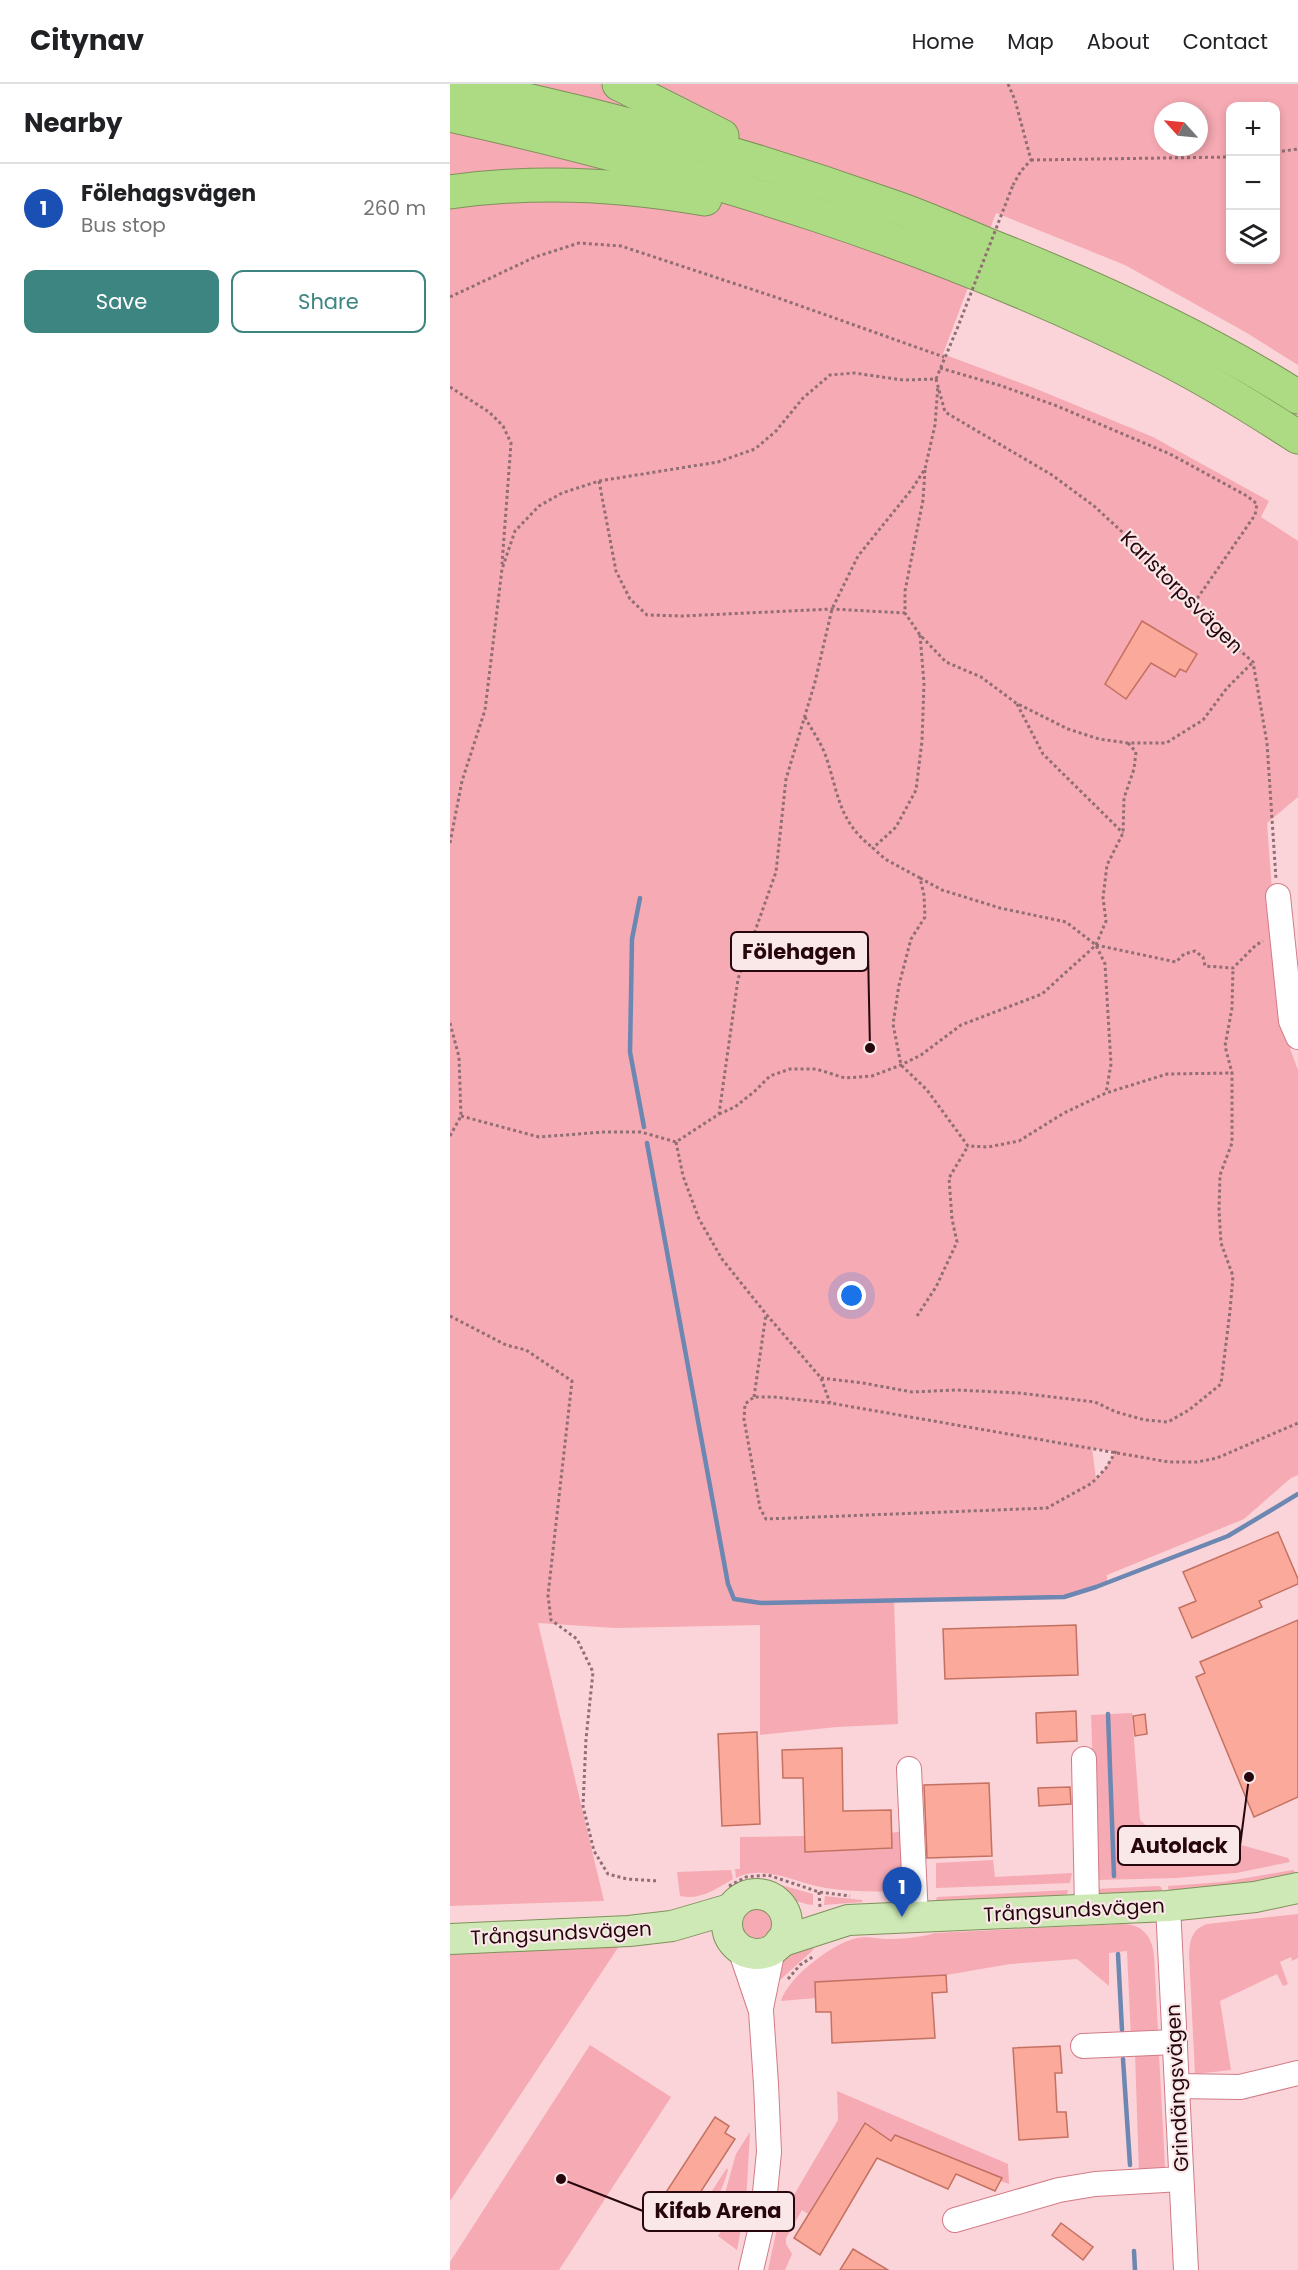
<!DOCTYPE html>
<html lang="en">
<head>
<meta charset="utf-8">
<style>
  :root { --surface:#fff; --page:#f6f6f6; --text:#202124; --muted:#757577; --line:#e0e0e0; --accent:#3d8581 }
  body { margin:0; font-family:Poppins,sans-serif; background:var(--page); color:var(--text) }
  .controls { position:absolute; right:18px; top:18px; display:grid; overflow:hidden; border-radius:12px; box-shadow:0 3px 9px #0003 }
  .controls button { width:54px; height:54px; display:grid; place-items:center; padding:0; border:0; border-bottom:2px solid var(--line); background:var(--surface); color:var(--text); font:30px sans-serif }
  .compass { position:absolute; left:704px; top:18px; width:54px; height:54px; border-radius:50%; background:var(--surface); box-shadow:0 3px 9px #0003; rotate:297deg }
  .you { position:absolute; left:402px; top:1212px; width:21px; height:21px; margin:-15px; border:4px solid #fff; border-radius:50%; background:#1a73e8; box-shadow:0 0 0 9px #1a73e833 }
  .badge { display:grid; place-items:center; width:39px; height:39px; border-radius:50%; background:var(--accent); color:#fff; font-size:20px; font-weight:700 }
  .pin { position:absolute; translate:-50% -50px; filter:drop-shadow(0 2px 3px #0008) }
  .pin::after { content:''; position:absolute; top:32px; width:21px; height:18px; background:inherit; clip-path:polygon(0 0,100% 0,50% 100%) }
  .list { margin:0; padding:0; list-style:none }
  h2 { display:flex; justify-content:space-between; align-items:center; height:78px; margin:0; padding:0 24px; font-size:26px }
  h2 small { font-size:20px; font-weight:400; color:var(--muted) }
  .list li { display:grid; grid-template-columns:39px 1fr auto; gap:18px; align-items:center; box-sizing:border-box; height:90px; padding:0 24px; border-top:2px solid var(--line) }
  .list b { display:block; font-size:22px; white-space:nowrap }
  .list p { margin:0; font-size:20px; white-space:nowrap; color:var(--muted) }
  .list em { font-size:20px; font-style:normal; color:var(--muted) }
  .actions { display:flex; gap:12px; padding:18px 24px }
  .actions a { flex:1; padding:14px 0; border:2px solid var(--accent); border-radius:12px; text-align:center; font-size:21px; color:var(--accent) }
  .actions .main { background:var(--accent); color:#fff }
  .icon { flex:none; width:33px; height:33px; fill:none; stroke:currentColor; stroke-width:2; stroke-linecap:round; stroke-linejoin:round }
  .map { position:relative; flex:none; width:848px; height:2186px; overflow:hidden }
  header { display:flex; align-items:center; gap:36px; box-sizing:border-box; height:84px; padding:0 30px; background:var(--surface); border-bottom:2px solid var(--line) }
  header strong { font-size:28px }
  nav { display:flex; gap:33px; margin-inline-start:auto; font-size:21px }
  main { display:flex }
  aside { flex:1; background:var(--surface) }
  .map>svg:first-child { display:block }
</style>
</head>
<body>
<header>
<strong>Citynav</strong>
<nav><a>Home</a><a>Map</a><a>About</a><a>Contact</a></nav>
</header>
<main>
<aside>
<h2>Nearby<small></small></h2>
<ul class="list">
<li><span class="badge" style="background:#1a4fb4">1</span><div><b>Fölehagsvägen</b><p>Bus stop</p></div><em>260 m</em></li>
</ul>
<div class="actions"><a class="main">Save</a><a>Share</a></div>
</aside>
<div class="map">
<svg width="848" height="2186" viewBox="0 0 848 2186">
  <rect width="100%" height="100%" fill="#fad4d8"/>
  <g fill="#f6aab3" fill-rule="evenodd">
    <path d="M0,0h848v281l-51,-32 -122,-68 -129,-52 -53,141 91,34 119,49 116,64 -8,16 37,24v256l-31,26 15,204 16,43v405l-7,3 -47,41 -137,56v8l-43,14 -170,3 4,124 -61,3 -77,8v-110l-145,3 -77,-5 66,278 -154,5zM780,22h46v154h-46zM713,27h36v36h-36zM642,1364l23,4 -9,16 -10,11z"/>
    <polygon points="682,1629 690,1736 720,1764 791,1761 838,1774 840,1778 786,1789 726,1794 647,1796 641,1631"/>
    <path d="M452,1747l2,60c-27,1 -52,1 -78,-3 -29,-4 -62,-25 -90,-10l-1,-9h5v-32l65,-1 1,16 85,-3v-16z"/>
    <polygon points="543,1776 545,1793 622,1789 620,1799 486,1804 486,1779"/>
    <path d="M281,1786l2,9c-15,9 -34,22 -53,17l-3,-24z"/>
    <polygon points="843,1786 845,1788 841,1794 719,1809 718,1802 773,1798"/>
    <path d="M309,1795l54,15v11c-22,-2 -32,-17 -54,-22z"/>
    <polygon points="709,1802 712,1804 711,1809 652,1812 644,1805"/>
    <polygon points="618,1806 617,1810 609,1814 488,1818 486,1815 487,1813"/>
    <polygon points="375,1812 412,1816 412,1818 374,1821"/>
    <circle cx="307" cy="1841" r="18"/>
    <path d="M848,1830v44l-6,3 -1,-4 -11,5 8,22 -5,2 -6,-12 -57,27 11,69 -36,4 -6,-120c1,-14 3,-25 18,-30z"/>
    <path d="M672,1840c20,0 30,12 32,31l4,76 -27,7 -4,-87 -18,2v33l-32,-27 -67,5 -64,11 -131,7 1,16 -35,3c7,-24 52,-58 76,-63 9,-2 18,0 27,1 17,0 35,-1 51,-6z"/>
    <polygon points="179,1847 0,2117 0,1855"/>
    <polygon points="366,1860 362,1867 330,1896 323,1908 333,1871"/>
    <polygon points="140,1961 221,2013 109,2186 0,2186 0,2178"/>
    <polygon points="699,1967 709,1971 715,2082 713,2087 689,2090 685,1968"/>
    <polygon points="387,2007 558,2080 559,2100 551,2097 552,2094 446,2051 441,2057 414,2039 358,2130 352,2126 336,2154 336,2160 342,2170 335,2186 318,2186 331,2126 341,2116 388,2036"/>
    <polygon points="300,2048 296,2118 287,2166 268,2152 274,2143 253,2129 269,2117 276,2121 281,2113 275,2109 286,2070"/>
    <path d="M277,2084l1,2c-6,20 -8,27 -26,39h-2z"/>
  </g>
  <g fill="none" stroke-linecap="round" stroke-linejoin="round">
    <g stroke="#6c87b1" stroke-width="4.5">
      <polyline points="190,814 182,855 180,968 194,1043"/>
      <polyline points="197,1059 278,1500 284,1515 311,1519 614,1513 646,1503 778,1452 848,1410"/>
      <polyline points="658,1630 664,1792"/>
      <polyline points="668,1870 672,1946"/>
      <polyline points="673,1975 680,2081"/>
      <polyline points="684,2167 685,2186"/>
    </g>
  </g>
  <g fill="#faa99a" stroke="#c47162" stroke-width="1.5">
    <polygon points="692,537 747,570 736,588 730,585 725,593 701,579 676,615 655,600"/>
    <polygon points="828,1448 848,1495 848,1500 809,1517 812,1523 742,1554 729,1524 746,1517 733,1488"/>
    <polygon points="848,1536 848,1713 804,1733 746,1593 755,1589 750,1578"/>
    <polygon points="626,1541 628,1591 495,1595 493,1545"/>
    <polygon points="626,1627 627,1657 587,1659 586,1629"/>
    <polygon points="695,1630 697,1650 685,1652 683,1632"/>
    <polygon points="307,1648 310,1740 272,1742 268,1650"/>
    <polygon points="392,1664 393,1727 441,1726 442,1764 355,1768 353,1694 333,1694 332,1666"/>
    <polygon points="539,1699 542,1772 477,1774 474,1701"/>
    <polygon points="620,1703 621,1720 589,1722 588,1704"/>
    <polygon points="496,1891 497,1908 482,1909 485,1954 382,1959 381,1928 366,1928 365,1898"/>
    <polygon points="610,1962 612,1989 605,1989 607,2028 616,2028 618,2053 569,2056 563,1964"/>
    <polygon points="265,2033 279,2042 275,2049 285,2055 235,2132 211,2116"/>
    <polygon points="415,2039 441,2057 445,2051 552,2094 545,2107 506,2090 498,2105 427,2074 370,2171 344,2154"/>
    <polygon points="611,2139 643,2163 633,2176 602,2151"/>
    <polygon points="403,2165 438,2186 390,2186"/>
  </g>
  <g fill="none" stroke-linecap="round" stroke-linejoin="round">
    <g stroke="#d27b87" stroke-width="26">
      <g id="minor">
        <polyline points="828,812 841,937 848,953"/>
        <polyline points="634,1675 637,1824"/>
        <polyline points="459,1685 466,1833"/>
        <polyline points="718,1822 736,2186"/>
        <polyline points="290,1865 311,1927 316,2000 319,2068 312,2139 301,2186"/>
        <polyline points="311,1924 323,1865"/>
        <polyline points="633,1962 725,1958"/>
        <polyline points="727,2002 790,2003 848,1989"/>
        <polyline points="505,2136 609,2106 645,2100 731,2095"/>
      </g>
    </g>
    <g stroke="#7e915a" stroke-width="32">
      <g id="major">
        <circle cx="307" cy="1840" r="30"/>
        <polyline points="0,1855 179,1847 222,1842 280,1825"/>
        <polyline points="330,1858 398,1836 718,1822 805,1813 848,1804"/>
      </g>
    </g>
    <g stroke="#7e915a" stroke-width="35">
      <g id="highway">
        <path d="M2,0c149,30 296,71 439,122 33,11 65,26 97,39 107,42 213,90 310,152"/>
        <polyline points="169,0 272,52"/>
        <path d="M0,31c247,55 492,130 718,245 45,23 88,50 130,77"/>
        <path d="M0,108c84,-12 171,-8 255,7"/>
      </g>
    </g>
    <g stroke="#916e74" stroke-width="3" stroke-dasharray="3 3" stroke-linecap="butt">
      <polyline points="558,0 565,16 581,76 571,87 563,101"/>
      <polyline points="826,68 848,65"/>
      <polyline points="581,76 780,73"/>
      <polyline points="0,213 85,173 129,159 171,162 331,215 494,273"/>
      <polyline points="490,284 552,302 607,322 720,370 797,412 807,420 805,431 742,522"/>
      <polyline points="486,295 495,328 602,391 644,422 694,468 749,531 803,578 817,659 826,795"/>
      <polyline points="486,295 507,245"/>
      <polyline points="0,303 39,328 53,342 61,359 52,480"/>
      <polyline points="475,386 473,416 455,507 455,529 470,551 496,578 531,593 566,619 618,645 649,655 678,659 716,659 753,636 777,604 803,578"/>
      <polyline points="149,397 166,487 180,515 197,531 233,532 382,525 455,529"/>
      <polyline points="470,551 474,599 472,657 466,706 446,743 423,764 435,775 470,794 474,811 475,833 461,855 449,901 443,940 451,981 477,1006 518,1062 538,1063 569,1057 614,1029 656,1009 717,990 782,989"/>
      <polyline points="567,620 593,670 673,749"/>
      <path d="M355,633c6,12 15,24 20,37 14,39 12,66 48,94"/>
      <polyline points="0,759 12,697 35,626 52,485 65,447 89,422 112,409 149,397 268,378 305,365 326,347 353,314 380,291 404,289 453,296 486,295"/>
      <polyline points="470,794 492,806 550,824 616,838 646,861 655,880 661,980 656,1009"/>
      <polyline points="646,861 656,837 653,814 657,781 673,749 674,714 684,685 686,668 678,659"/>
      <polyline points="0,939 9,973 11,1032 0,1052"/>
      <polyline points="269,1030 285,1023 305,1007 320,992 340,985 366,985 395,994 422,992 451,981 471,971 511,941 592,910 646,861 726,878 734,870 745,867 753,873 755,882 783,884 806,861 813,857"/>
      <polyline points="11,1032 89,1053 154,1048 191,1048 226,1058 269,1030 288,895 326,788 336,695 365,598 382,525 408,472 462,405 475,385 485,341 488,301"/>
      <polyline points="226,1058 233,1092 249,1135 272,1175 316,1230 371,1294 380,1319"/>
      <polyline points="0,1232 56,1261 76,1266 122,1297 98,1511 101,1536 127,1555 143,1588 136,1655 133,1722 144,1767 158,1790 177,1795 209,1797"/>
      <polyline points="467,1232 486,1203 507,1158 502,1135 499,1094 518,1062"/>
      <polyline points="371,1294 413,1299 462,1308 506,1306 569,1309 645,1318 666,1328 695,1336 718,1338 739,1326 771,1300 780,1227 783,1192 771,1159 769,1126 770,1091 782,1059 782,989 775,962 782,924 783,884"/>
      <polyline points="304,1313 316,1230"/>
      <polyline points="666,1367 656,1384 642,1399 597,1424 316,1435 310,1424 294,1335 295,1320 304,1313 324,1313 380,1319 719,1378 747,1378 767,1374 848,1339"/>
      <polyline points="279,1802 296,1793 318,1791 369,1808 400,1812"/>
      <polyline points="369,1808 370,1823"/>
      <polyline points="338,1895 350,1881 364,1872"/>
    </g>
    <use href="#minor" stroke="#fff" stroke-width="24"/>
    <use href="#major" stroke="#cee9b5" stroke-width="30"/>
    <use href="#highway" stroke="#addb83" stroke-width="33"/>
    <polyline stroke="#916e74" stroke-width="3" stroke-dasharray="3 3" stroke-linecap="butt" points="507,245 563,101"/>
  </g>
  <g text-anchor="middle" stroke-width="4.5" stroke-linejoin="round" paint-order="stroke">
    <g font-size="20" fill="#27070e" stroke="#fae7e8">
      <text transform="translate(732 508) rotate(45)" y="7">Karlstorpsvägen</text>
      <text transform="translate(624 1826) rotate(-3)" y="7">Trångsundsvägen</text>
      <text transform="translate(111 1849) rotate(-3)" y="7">Trångsundsvägen</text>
      <text transform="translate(727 2004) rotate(-93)" y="7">Grindängsvägen</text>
    </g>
  </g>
  <path fill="none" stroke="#27070e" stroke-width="2" d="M420 964L418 867M799 1693L790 1762M111 2095L193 2127"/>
  <g fill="#27070e" stroke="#fae7e8" stroke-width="2">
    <circle cx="420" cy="964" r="6"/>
    <circle cx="799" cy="1693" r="6"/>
    <circle cx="111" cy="2095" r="6"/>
  </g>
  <g fill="#fae7e8" stroke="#27070e" stroke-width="2">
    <rect x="281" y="848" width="137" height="39" rx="6"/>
    <rect x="668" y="1742" width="122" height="39" rx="6"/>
    <rect x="193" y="2108" width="151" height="39" rx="6"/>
  </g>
  <g font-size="21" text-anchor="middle" font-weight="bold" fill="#27070e">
    <text x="349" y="875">Fölehagen</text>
    <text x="729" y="1769">Autolack</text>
    <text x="268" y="2134">Kifab Arena</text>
  </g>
</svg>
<div class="controls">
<button>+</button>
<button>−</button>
<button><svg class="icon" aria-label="layers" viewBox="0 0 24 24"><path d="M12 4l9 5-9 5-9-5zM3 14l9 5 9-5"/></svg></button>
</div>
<svg class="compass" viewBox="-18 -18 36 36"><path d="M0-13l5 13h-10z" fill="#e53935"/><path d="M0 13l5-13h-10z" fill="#757577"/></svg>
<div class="you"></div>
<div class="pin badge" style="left:452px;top:1833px;background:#1a4fb4">1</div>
</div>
</main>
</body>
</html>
